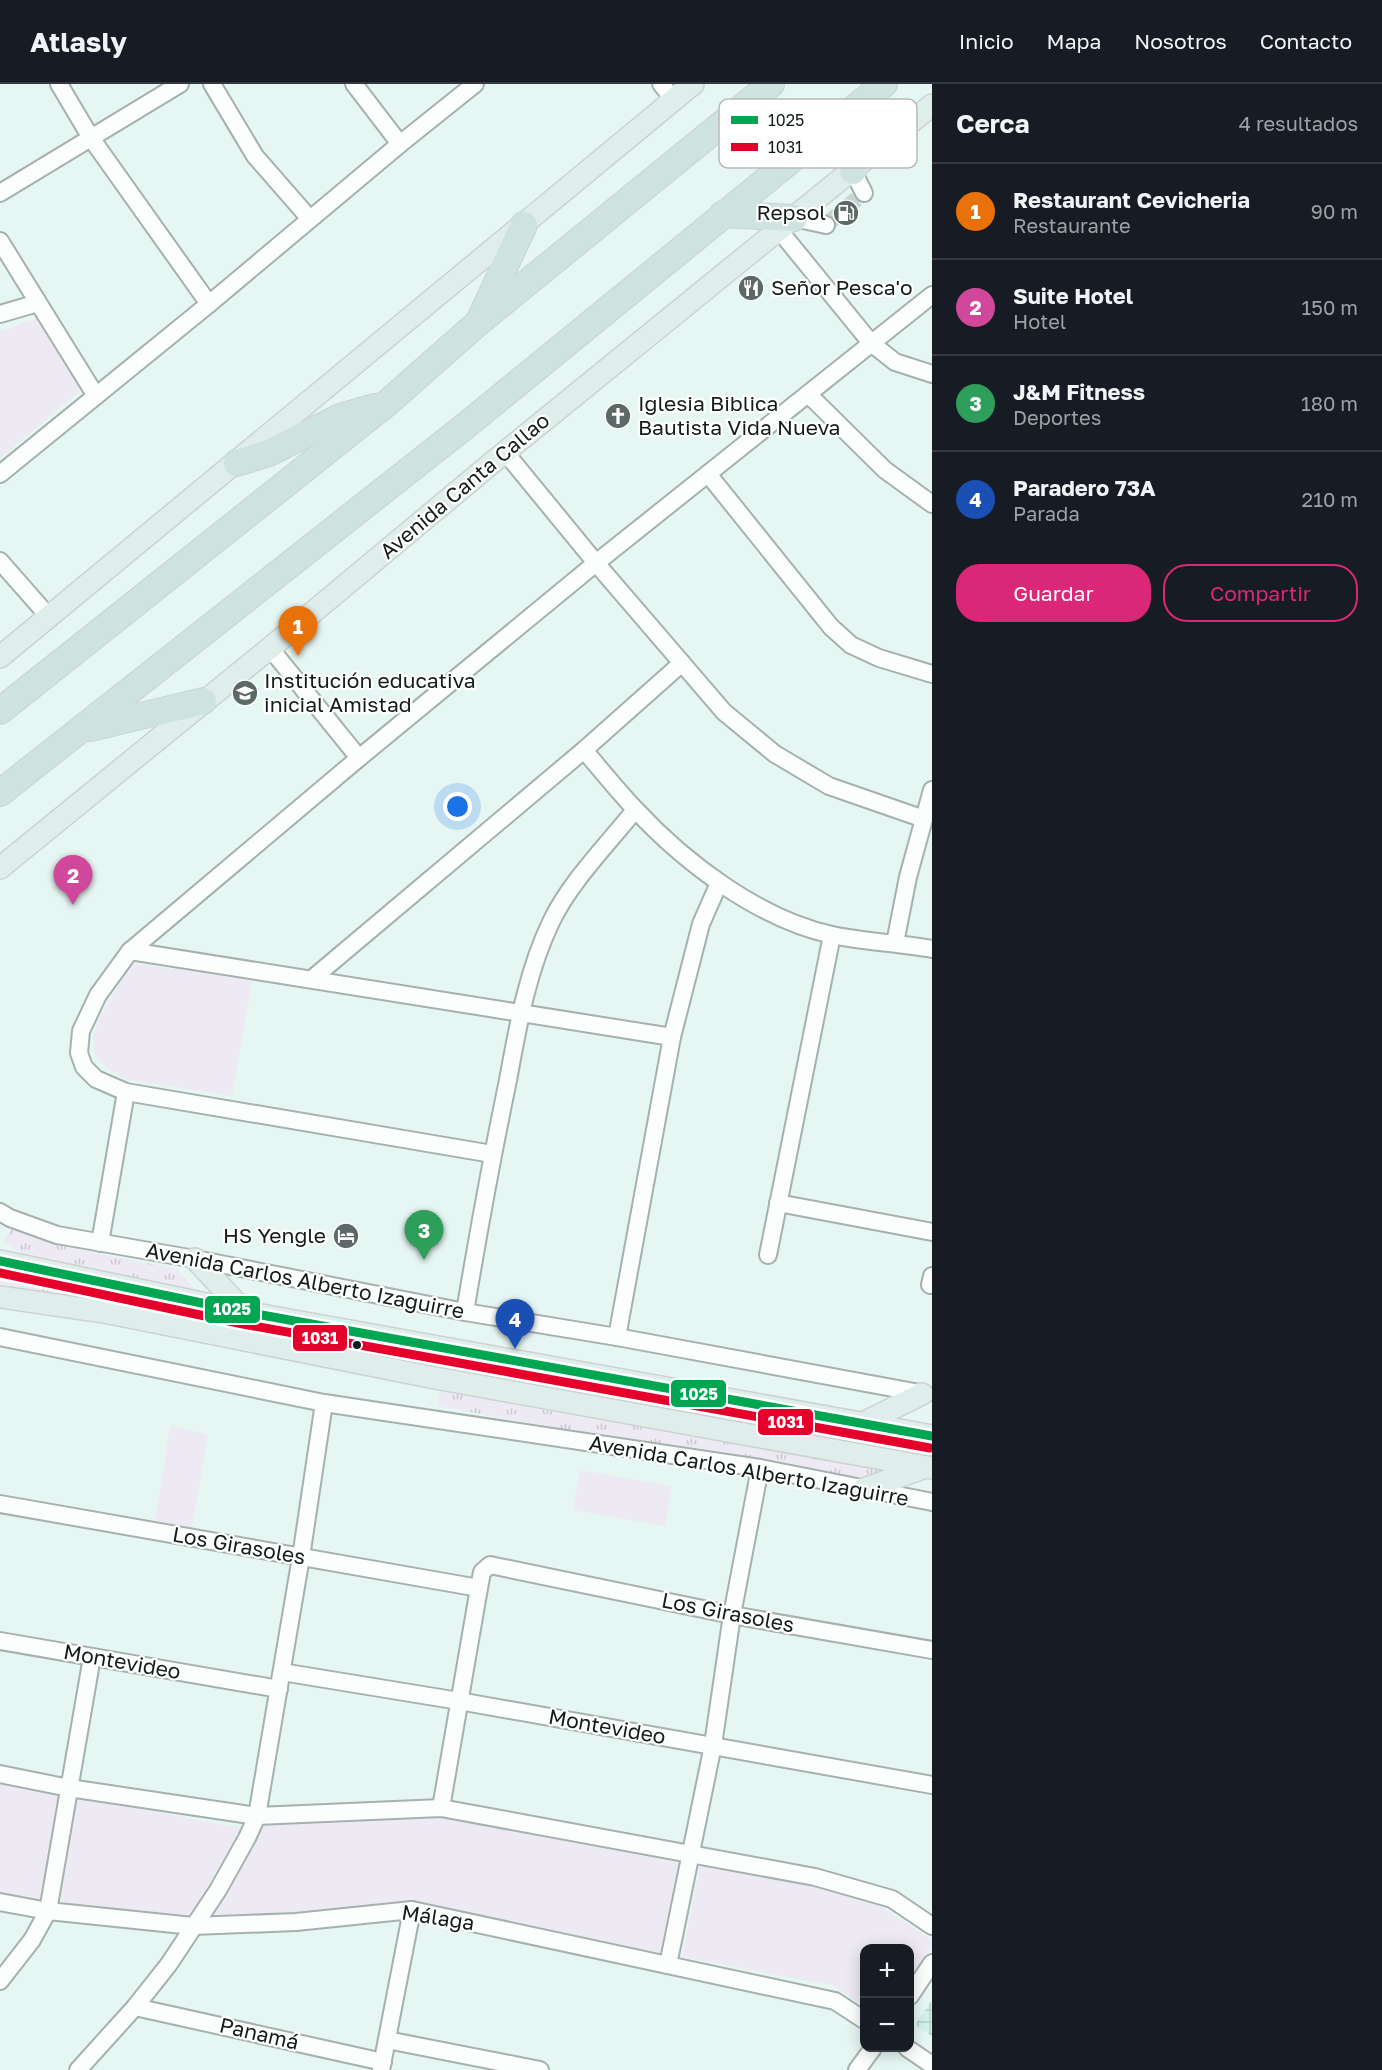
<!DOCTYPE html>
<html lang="es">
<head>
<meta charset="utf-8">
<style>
  :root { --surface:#171b24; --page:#242831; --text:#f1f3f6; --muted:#9ea1a6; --line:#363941; --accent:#db2777 }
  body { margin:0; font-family:"Golos Text",sans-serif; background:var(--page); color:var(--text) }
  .controls { position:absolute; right:18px; bottom:18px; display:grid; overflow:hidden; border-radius:12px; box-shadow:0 3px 15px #0003 }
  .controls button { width:54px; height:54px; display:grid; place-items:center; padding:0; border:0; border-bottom:2px solid var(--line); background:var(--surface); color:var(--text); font:30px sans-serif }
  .you { position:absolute; left:458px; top:723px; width:21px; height:21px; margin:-15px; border:4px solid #fff; border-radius:50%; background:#1a73e8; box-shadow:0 0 0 9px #1a73e833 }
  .badge { display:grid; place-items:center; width:39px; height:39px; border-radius:50%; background:var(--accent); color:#fff; font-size:20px; font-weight:700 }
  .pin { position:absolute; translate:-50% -50px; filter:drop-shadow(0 2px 3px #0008) }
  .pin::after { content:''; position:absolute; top:32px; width:21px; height:18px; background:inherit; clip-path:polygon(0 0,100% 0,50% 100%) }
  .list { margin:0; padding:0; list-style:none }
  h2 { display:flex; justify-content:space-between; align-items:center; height:78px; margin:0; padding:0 24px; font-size:26px }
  h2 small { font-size:20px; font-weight:400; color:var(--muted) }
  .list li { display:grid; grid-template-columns:39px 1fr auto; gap:18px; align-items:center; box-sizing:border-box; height:96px; padding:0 24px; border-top:2px solid var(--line) }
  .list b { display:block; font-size:22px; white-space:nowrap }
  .list p { margin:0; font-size:20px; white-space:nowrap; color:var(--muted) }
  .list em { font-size:20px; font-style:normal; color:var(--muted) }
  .actions { display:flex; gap:12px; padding:18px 24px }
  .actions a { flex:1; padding:14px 0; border:2px solid var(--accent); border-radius:24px; text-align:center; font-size:21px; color:var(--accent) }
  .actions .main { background:var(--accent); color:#fff }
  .map { position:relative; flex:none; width:932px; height:1986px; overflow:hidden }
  header { display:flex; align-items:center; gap:36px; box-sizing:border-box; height:84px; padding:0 30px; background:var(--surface); border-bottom:2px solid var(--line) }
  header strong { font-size:28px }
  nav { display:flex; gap:33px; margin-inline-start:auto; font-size:21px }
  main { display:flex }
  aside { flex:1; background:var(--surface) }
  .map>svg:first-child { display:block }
</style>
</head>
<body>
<header>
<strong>Atlasly</strong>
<nav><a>Inicio</a><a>Mapa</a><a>Nosotros</a><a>Contacto</a></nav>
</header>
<main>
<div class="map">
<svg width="932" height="1986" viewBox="0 0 932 1986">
  <defs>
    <pattern id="industrial-grid" width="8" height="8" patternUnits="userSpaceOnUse" patternTransform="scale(1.5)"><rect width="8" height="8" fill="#d5f1ec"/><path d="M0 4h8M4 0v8" fill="none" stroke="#b6ceca"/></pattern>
    <pattern id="grass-tufts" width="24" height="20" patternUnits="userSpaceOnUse" patternTransform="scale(1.5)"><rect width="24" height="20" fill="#eeeaf3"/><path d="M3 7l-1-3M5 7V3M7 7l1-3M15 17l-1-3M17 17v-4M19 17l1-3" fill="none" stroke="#cbc8d0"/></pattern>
  </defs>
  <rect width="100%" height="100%" fill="#e6f6f3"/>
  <polygon fill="url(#industrial-grid)" points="932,1916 932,1952 915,1941"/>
  <g fill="url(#grass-tufts)">
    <polygon points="13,1143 62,1162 176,1185 200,1210 47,1185 3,1157"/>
    <polygon points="0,1184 101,1202 104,1211 94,1217 0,1200"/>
    <polygon points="137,1219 418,1270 413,1280 135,1230"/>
    <polygon points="447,1275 592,1303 590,1313 445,1285"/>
    <polygon points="440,1307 899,1390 879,1402 437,1322"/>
    <polygon points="634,1310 932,1366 932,1378 632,1322"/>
  </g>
  <g fill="#eeeaf3">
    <polygon points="41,232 85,303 0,374 0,248"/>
    <polygon points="132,879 252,896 232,1012 124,995 104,982 94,970 93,954 98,937"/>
    <polygon points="170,1343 208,1350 192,1443 155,1437"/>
    <polygon points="580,1386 672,1402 665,1442 573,1426"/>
    <polygon points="0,1697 60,1708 42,1821 0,1813"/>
    <polygon points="77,1713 242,1744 191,1831 60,1822"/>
    <polygon points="426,1731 682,1779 666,1870 426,1820 406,1820 311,1833 207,1835 256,1760 263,1738"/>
    <polygon points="700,1782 809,1801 884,1824 932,1856 932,1863 910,1895 910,1864 864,1864 864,1922 831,1901 682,1873"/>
  </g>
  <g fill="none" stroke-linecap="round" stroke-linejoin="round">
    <polyline stroke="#c6d5d3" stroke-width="16" stroke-dasharray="16 8" stroke-linecap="butt" points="826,141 864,109"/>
    <g stroke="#a5b1ae" stroke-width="20">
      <g id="minor">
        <polyline points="59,0 91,54 209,220"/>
        <polyline points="212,0 255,72 310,135"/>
        <polyline points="354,0 400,60"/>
        <polyline points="661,0 674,16"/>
        <polyline points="853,87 864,109"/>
        <polyline points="0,109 180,0"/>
        <polyline points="794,134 826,141"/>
        <polyline points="779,146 871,259 895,278 932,290"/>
        <polyline points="0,157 96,312"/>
        <polyline points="0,230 38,219"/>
        <polyline points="808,310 885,386 932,420"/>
        <polyline points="505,368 596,479 724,628 775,670 829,702 924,735"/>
        <polyline points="0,390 209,220 400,60 475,0"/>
        <polyline points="708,390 831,543 851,561 879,574 932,590"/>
        <polyline points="0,477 50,534"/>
        <polyline points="270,564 359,674"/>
        <path d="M584,666c17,20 33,40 51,59 50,54 124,110 197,126 33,7 67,8 100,14"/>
        <polyline points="895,859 908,793 932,706"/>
        <polyline points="130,867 672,953"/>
        <polyline points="313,894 584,666 682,579"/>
        <polyline points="492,1070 126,1008 96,995 84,983 79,969 81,947 98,911 130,867 359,674 596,479 932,211"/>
        <polyline points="778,1119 932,1148"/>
        <polyline points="0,1128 10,1134 57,1151 195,1175 465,1228 617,1253 925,1310"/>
        <polyline points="100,1159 126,1008"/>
        <polyline points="768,1171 832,851"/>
        <polyline points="930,1201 932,1192"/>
        <path d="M465,1228c13,-78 27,-155 43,-232 10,-54 19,-108 43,-158 19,-40 56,-77 84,-112"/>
        <polyline points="0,1253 324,1319 760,1384 932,1418"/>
        <polyline points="617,1253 672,953 701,840 719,799"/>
        <polyline points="0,1420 479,1504"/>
        <polyline points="0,1557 279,1605"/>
        <polyline points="282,1588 459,1617 932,1701"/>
        <polyline points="0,1690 69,1704 257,1732 441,1724 815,1793 892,1815 932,1842"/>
        <polyline points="441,1724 479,1504 482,1488 490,1481 732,1531 932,1566"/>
        <polyline points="0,1818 48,1827 193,1842 296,1838 412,1826 835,1917 864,1936"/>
        <polyline points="668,1881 713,1661 732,1531 760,1384"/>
        <polyline points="0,1897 32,1856 48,1827 92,1573"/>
        <polyline points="910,1912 932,1879"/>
        <polyline points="135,1923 383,1978"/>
        <polyline points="387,1956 540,1986"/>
        <polyline points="907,1964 932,1981"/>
        <polyline points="78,1986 135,1923 169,1880 218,1806 247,1754 257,1732 301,1473 324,1319"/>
        <polyline points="381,1986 412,1826"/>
        <polyline points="857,1986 873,1964"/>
      </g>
    </g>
    <g stroke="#cbd3d2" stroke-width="24">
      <g id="major">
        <polyline points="0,573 693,0"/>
        <polyline points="0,784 270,564 493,378 932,21"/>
        <polyline points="195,1175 245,1228"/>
        <polyline points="0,1177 245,1228 932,1352"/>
        <polyline points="0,1213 104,1228 430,1293 932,1384"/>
        <polyline points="863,1339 922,1310"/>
        <polyline points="864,1405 923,1384"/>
      </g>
    </g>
    <g stroke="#cbd3d2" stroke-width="28">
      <g id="highway">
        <polyline points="853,87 874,8"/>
        <polyline points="723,130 794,134"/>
        <polyline points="481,233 524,141"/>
        <polyline points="237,379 269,369 340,333 375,323"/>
        <polyline points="0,627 386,320 479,238 771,0"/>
        <polyline points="91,644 203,617"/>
        <polyline points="0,709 464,343 884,0"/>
      </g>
    </g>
    <use href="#minor" stroke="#fbfefd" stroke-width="16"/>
    <use href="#major" stroke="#e0eeeb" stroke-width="21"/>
    <use href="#highway" stroke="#cee2df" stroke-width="26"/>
    <g stroke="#fff" stroke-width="14">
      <polyline id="bus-1" points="0,1177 245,1228 932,1352"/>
    </g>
    <g stroke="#fff" stroke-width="14">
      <polyline id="bus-2" points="0,1189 243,1240 930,1364"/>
    </g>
    <use href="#bus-1" stroke="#00a651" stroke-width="9"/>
    <use href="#bus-2" stroke="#e4002b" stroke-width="9"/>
  </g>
  <defs>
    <g id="fuel-disc" transform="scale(1.35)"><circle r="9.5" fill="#5c6967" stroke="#fff"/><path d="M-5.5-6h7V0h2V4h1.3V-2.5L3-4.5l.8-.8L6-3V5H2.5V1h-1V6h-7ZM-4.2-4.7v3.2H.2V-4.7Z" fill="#fff"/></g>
    <g id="restaurant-disc" transform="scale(1.35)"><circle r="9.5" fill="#5c6967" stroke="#fff"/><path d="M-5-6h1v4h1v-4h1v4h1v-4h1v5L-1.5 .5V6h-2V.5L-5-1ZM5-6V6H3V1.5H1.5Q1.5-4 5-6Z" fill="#fff"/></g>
    <g id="church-disc" transform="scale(1.35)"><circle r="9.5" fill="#5c6967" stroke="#fff"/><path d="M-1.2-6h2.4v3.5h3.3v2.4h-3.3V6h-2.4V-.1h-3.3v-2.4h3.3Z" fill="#fff"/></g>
    <g id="school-disc" transform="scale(1.35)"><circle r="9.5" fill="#5c6967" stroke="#fff"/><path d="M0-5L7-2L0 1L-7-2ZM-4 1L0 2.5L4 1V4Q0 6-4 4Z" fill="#fff"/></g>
    <g id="hotel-disc" transform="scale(1.35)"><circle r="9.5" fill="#5c6967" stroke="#fff"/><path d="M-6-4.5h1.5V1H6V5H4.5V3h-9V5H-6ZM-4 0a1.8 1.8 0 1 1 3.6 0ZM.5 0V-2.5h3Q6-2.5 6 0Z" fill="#fff"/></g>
  </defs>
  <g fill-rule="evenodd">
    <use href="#fuel-disc" x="846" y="129"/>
    <use href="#restaurant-disc" x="751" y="204"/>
    <use href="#church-disc" x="618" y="332"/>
    <use href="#school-disc" x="245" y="609"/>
    <use href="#hotel-disc" x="346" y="1152"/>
  </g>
  <circle fill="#121d1b" stroke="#fff" stroke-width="2" cx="357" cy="1261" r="5"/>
  <g text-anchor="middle" stroke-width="4.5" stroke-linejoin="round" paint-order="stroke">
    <g font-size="21" fill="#121d1b" stroke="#fff" text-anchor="start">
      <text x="826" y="136" text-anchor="end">Repsol</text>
      <text x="771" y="211">Señor Pesca'o</text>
      <text x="638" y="327">Iglesia Biblica<tspan x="638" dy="24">Bautista Vida Nueva</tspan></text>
      <text x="264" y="604">Institución educativa<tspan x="264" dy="24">inicial Amistad</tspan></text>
      <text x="326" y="1159" text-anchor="end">HS Yengle</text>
    </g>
    <g font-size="21" fill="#121d1b" stroke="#fff">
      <text transform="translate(465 402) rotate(-40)" y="7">Avenida Canta Callao</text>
      <text transform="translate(305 1197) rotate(11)" y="7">Avenida Carlos Alberto Izaguirre</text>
      <text transform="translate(749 1387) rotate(10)" y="7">Avenida Carlos Alberto Izaguirre</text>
      <text transform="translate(239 1462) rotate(10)" y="7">Los Girasoles</text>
      <text transform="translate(728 1529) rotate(11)" y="7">Los Girasoles</text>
      <text transform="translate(122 1578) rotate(10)" y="7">Montevideo</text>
      <text transform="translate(607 1643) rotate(10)" y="7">Montevideo</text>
      <text transform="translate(438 1834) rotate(9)" y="7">Málaga</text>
      <text transform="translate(259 1950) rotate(13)" y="7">Panamá</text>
    </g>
  </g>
  <rect x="719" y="15" width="198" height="69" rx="9" fill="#fff" stroke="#b8bbbb" stroke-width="1.5"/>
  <rect x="731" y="32" width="27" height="8" fill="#00a651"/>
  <rect x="731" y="59" width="27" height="8" fill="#e4002b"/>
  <g font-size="16" fill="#121d1b">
    <text x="768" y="42">1025</text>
    <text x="768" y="69">1031</text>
  </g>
  <g stroke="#fff" stroke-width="2">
    <rect x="204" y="1211" width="57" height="29" rx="6" fill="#00a651"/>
    <rect x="292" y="1240" width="56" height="28" rx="6" fill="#e4002b"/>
    <rect x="670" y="1295" width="57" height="29" rx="6" fill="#00a651"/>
    <rect x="757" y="1324" width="57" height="28" rx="6" fill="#e4002b"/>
  </g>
  <g font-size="16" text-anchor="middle" font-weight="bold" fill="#fff">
    <text x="232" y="1231">1025</text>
    <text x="320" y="1260">1031</text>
    <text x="699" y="1316">1025</text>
    <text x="786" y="1344">1031</text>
  </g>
</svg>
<div class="controls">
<button>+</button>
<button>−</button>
</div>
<div class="you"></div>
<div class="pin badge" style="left:298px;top:572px;background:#e8710a">1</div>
<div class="pin badge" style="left:73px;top:821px;background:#d1479c">2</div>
<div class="pin badge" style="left:424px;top:1176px;background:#2e9e5b">3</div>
<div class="pin badge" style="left:515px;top:1265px;background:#1a4fb4">4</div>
</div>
<aside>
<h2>Cerca<small>4 resultados</small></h2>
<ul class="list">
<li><span class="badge" style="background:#e8710a">1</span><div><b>Restaurant Cevicheria</b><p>Restaurante</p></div><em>90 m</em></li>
<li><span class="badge" style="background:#d1479c">2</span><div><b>Suite Hotel</b><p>Hotel</p></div><em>150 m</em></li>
<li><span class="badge" style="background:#2e9e5b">3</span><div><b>J&amp;M Fitness</b><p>Deportes</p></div><em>180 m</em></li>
<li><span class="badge" style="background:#1a4fb4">4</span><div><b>Paradero 73A</b><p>Parada</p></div><em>210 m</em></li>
</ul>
<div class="actions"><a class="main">Guardar</a><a>Compartir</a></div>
</aside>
</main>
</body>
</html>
